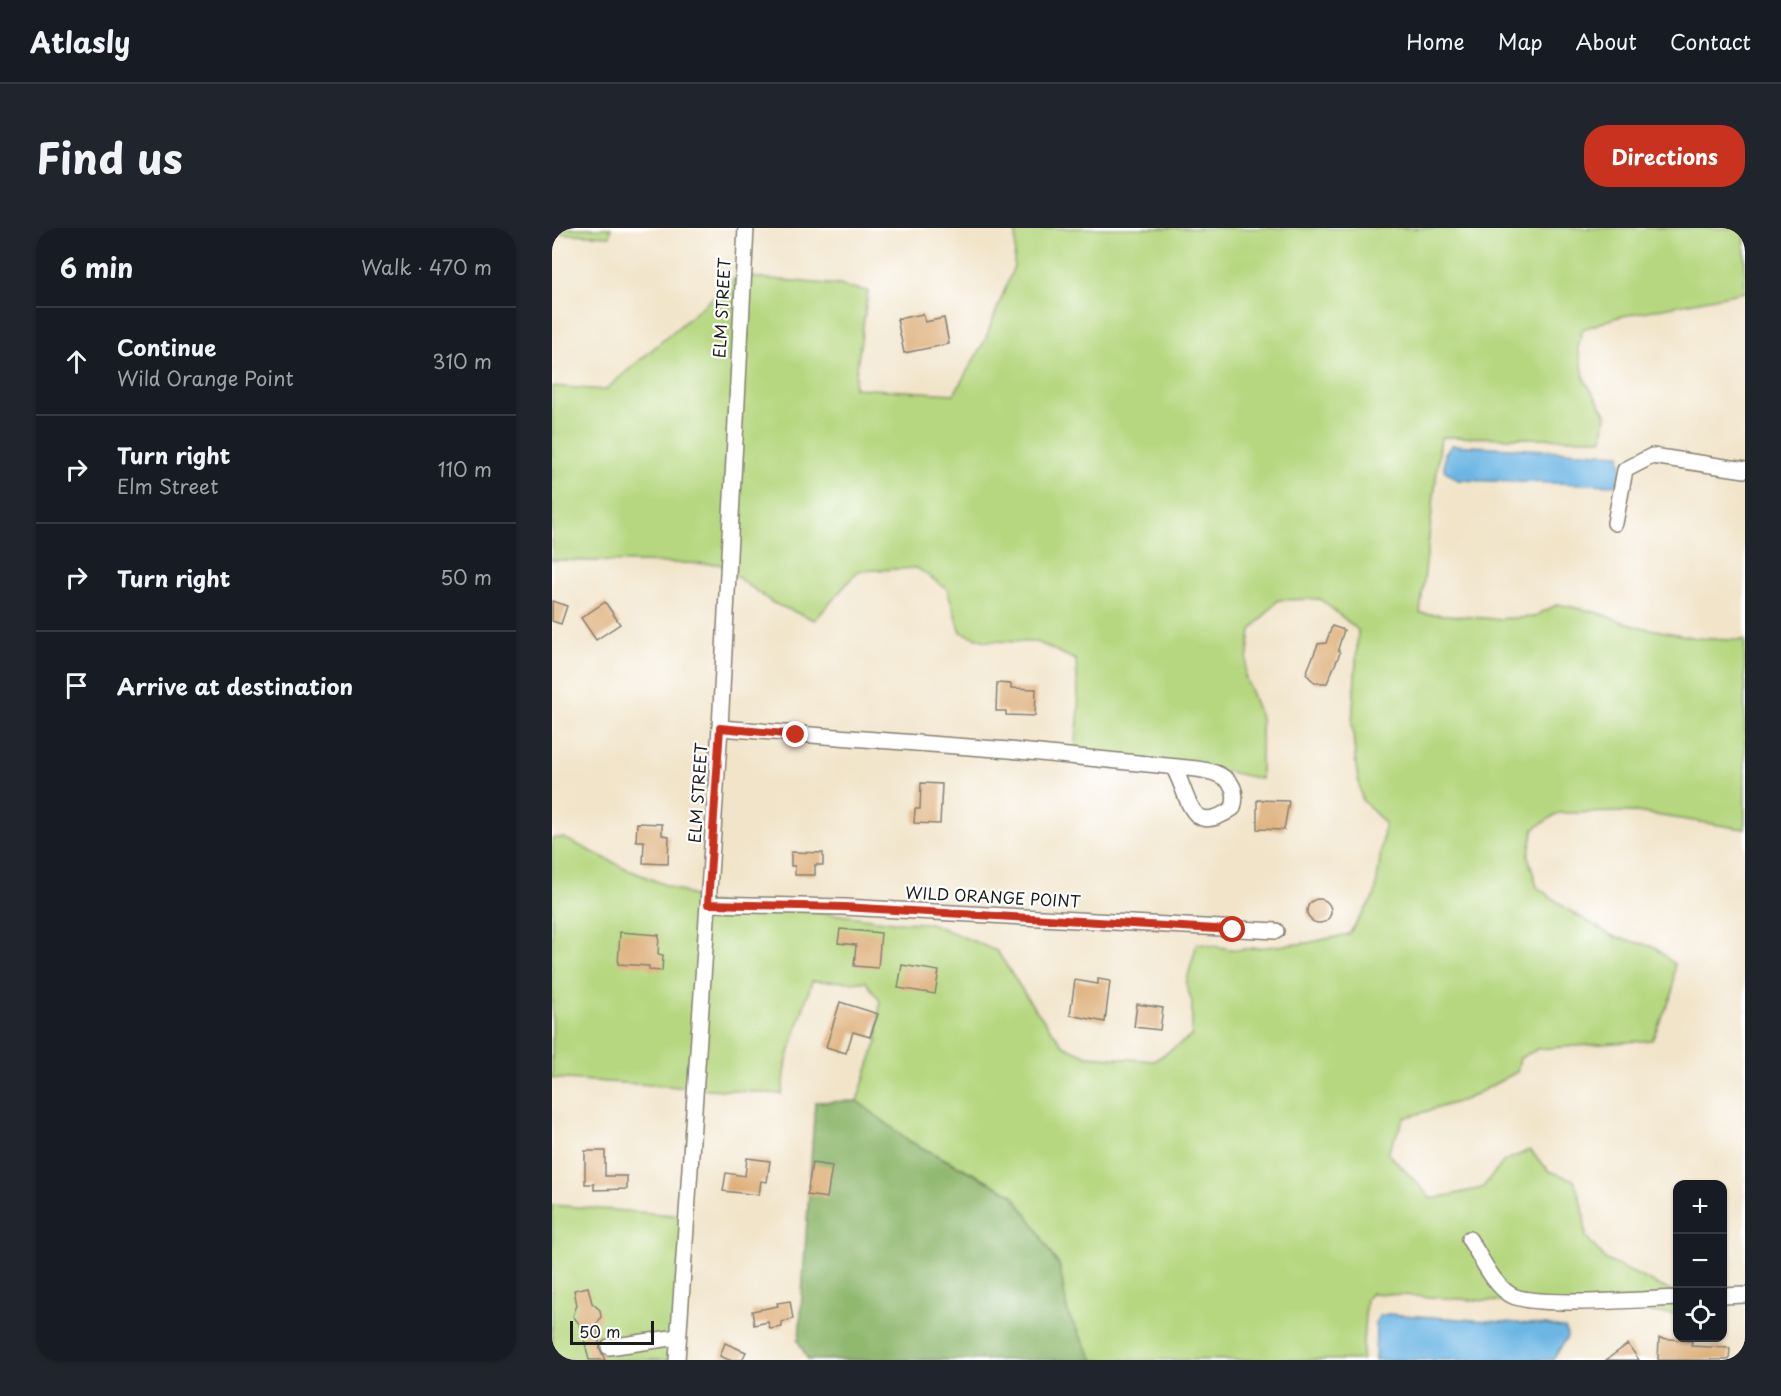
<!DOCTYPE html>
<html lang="en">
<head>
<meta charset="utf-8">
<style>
  :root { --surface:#171b24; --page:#20242c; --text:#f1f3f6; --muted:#9ea1a6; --line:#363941; --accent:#c8321e }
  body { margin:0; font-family:"Playpen Sans",sans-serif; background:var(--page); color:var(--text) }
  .controls { position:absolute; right:18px; bottom:18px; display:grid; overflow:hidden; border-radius:12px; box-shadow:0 2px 4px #0004 }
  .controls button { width:54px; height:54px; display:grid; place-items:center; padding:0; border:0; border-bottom:2px solid var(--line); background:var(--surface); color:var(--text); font:30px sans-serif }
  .scale { position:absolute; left:18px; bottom:15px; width:84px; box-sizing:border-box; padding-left:6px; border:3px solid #1c1c1c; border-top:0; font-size:16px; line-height:21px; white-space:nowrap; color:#1c1c1c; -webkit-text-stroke:4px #fff; paint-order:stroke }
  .stop { position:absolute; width:18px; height:18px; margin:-14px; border:4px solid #c8321e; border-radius:50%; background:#fff }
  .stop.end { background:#c8321e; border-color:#fff; box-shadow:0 2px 6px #0008 }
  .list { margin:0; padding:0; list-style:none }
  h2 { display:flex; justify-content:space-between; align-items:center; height:78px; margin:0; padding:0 24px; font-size:26px }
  h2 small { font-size:20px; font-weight:400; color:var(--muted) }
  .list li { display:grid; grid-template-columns:39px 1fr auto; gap:18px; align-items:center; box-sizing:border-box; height:108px; padding:0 24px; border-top:2px solid var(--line) }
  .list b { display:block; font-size:22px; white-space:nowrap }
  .list p { margin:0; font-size:20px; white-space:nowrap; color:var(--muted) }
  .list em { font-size:20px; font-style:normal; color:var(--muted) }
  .icon { flex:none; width:33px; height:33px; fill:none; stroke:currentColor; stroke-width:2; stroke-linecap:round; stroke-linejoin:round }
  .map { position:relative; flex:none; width:1193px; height:1132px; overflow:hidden; border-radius:24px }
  header { display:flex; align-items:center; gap:36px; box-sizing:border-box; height:84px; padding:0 30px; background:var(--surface); border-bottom:2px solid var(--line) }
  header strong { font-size:28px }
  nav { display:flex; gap:33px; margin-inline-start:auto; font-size:21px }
  .intro { display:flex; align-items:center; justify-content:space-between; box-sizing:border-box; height:144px; padding:0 36px }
  h1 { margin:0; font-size:42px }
  .button { padding:15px 27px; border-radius:24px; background:var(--accent); color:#fff; font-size:21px; font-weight:700 }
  main { display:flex; gap:36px; padding:0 36px }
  aside { flex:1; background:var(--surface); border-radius:24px; box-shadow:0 2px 4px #0004 }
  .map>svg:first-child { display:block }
</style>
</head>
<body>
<header>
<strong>Atlasly</strong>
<nav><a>Home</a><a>Map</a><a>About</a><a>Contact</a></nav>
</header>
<div class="intro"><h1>Find us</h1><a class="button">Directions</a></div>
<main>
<aside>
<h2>6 min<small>Walk · 470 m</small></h2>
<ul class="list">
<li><svg class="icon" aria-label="ahead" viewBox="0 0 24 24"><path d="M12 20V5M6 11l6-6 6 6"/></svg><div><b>Continue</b><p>Wild Orange Point</p></div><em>310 m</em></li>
<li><svg class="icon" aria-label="right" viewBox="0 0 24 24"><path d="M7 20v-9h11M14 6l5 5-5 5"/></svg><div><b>Turn right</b><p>Elm Street</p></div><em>110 m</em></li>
<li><svg class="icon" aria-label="right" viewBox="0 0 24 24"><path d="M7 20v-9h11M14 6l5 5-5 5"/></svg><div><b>Turn right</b></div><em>50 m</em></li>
<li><svg class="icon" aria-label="arrive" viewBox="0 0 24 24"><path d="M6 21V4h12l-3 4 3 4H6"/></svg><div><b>Arrive at destination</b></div></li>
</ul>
</aside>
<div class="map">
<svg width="1193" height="1132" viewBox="0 0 1193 1132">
  <rect width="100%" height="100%" fill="#fff"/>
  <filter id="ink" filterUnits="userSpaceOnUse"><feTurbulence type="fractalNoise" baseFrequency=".0167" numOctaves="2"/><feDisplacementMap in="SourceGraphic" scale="12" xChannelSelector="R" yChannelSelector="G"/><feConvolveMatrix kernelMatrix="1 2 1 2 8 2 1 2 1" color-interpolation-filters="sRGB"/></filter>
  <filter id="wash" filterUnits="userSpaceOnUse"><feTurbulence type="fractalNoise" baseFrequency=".008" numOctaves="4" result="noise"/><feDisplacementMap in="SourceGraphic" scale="24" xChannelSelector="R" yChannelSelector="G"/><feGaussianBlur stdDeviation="1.35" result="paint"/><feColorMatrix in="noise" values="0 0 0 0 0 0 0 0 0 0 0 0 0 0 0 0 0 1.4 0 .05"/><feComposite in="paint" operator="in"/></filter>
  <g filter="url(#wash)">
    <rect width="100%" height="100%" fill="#f1e4c9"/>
    <g fill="#b6d77f" stroke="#697a4e" stroke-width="1.5">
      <polygon points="0,0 59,0 58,8 0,5"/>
      <polygon points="464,0 1193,0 1193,64 1066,89 1031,101 1026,119 1033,153 1054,186 1051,211 889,209 868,385 943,391 981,389 1006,376 1043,384 1083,398 1144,410 1193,413 1193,601 1084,584 1006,585 982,601 976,628 985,659 1018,683 1060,708 1102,719 1122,736 1121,764 1100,812 986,821 968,830 965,844 915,871 852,890 836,925 880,971 930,960 952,933 978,922 997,943 1022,952 1031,979 1034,1009 1054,1032 1125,1066 1125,1086 819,1065 814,1071 810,1132 542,1132 516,1086 507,1036 437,953 359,914 305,873 325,813 328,773 314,754 260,753 235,832 230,866 0,850 0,610 12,610 77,642 157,675 242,681 341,694 378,695 445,723 480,777 511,817 535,828 602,833 640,808 640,774 634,756 645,715 684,722 755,715 797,706 823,667 833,595 810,572 804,539 800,496 806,402 768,371 726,372 699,402 693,448 709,490 709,551 646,537 522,533 527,482 524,432 485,414 433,413 409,404 395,361 365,340 306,343 263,392 221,375 167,336 0,332 0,158 53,162 186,48 286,57 316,63 302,160 402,166 433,112 462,38"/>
      <polygon points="0,977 133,988 130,1132 0,1132"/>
    </g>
    <polygon fill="#90b86e" stroke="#566a45" stroke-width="1.5" points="305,873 359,914 460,966 482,996 503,1033 507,1036 516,1086 542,1132 256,1132 245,1111 247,1111 263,874"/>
    <g fill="#6cb6e4" stroke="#446980" stroke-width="1.5">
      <polygon points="900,217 1068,226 1070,243 1065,257 906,252 892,242 893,225"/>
      <polygon points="836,1086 994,1097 1014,1101 1015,1109 1001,1132 823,1132 824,1095 827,1088"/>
    </g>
    <g id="blocks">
      <g fill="#deb07b">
        <polygon points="371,86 373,94 392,90 397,116 352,125 345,91"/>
        <polygon points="0,373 15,378 9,396 0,393"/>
        <polygon points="53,374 68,396 44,412 29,390"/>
        <polygon points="780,398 792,402 786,421 788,425 775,455 763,455 754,446 766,416 774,415"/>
        <polygon points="445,455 459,456 459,460 484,461 483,488 454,487 454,483 444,483"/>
        <polygon points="369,555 390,556 388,596 362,595 363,581 368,581"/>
        <polygon points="705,572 737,573 732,602 705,601"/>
        <polygon points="85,595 110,596 110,607 117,608 116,636 91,635 92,613 84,613"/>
        <polygon points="239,624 271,625 271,637 263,637 263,647 243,647 243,638 239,638"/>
        <circle cx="767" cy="683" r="12"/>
        <polygon points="288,701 329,705 326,740 302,738 304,717 286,715"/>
        <polygon points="68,704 107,707 106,726 111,727 110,743 97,742 97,738 66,736"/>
        <polygon points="350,737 387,743 383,766 346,760"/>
        <polygon points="546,751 558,753 553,794 518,787 523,752 546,756"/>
        <polygon points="288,774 326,786 318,809 301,804 294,825 274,819"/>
        <polygon points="585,776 611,780 608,802 582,799"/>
        <polygon points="33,923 53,923 53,948 75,948 75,961 42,962 42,956 33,956"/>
        <polygon points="195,930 218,933 215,954 209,953 207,967 171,963 174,945 193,948"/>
        <polygon points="260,935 280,938 275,970 255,967"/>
        <polygon points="36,1059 40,1075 48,1082 49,1089 45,1096 48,1121 53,1132 37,1132 29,1098 21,1088 25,1077 22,1062"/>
        <polygon points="238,1073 241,1091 230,1094 230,1099 218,1101 216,1094 202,1097 200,1083 226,1078 225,1075"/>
        <polygon points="1107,1110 1140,1113 1139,1118 1178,1120 1177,1132 1106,1132"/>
        <polygon points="173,1115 194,1124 190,1132 177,1132 168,1128"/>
        <polygon points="1076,1116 1087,1132 1054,1132"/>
      </g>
    </g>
  </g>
  <g filter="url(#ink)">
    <use href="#blocks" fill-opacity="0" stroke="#868072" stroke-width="1.5"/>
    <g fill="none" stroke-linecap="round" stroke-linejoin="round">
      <g stroke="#868072" stroke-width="18">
        <g id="minor">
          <polyline points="1063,295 1073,242 1100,228 1193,242"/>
          <path d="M168,500l289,22 188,19c23,3 44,12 36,39 -46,33 -44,-18 -60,-41"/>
          <polyline points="156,676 292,679 724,703"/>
          <path d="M917,1011c12,17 23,45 42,56 22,13 135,4 167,3"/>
          <polyline points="1170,1068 1193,1067"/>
          <polyline points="57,1119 126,1109"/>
          <polyline points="125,1132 168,500 194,0"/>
        </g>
      </g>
      <use href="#minor" stroke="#fff" stroke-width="15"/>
    </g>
  </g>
  <g fill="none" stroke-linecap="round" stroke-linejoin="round" filter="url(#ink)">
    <polyline stroke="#c8321e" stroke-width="8" points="244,507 168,500 156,676 292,679 681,702"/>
  </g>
  <g text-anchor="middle" stroke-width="4.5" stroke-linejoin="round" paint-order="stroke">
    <g font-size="16" fill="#1c1c1c" stroke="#fff">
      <text transform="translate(170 80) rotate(-87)" y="6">ELM STREET</text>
      <text transform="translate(146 565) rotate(-86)" y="6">ELM STREET</text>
      <text transform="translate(441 669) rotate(3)" y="6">WILD ORANGE POINT</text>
    </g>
  </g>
</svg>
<div class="controls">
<button>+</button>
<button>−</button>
<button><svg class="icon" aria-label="locate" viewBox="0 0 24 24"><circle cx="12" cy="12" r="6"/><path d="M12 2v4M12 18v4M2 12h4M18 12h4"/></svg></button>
</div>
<div class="scale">50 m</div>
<div class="stop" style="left:681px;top:702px"></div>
<div class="stop end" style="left:244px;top:507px"></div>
</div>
</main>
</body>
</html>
